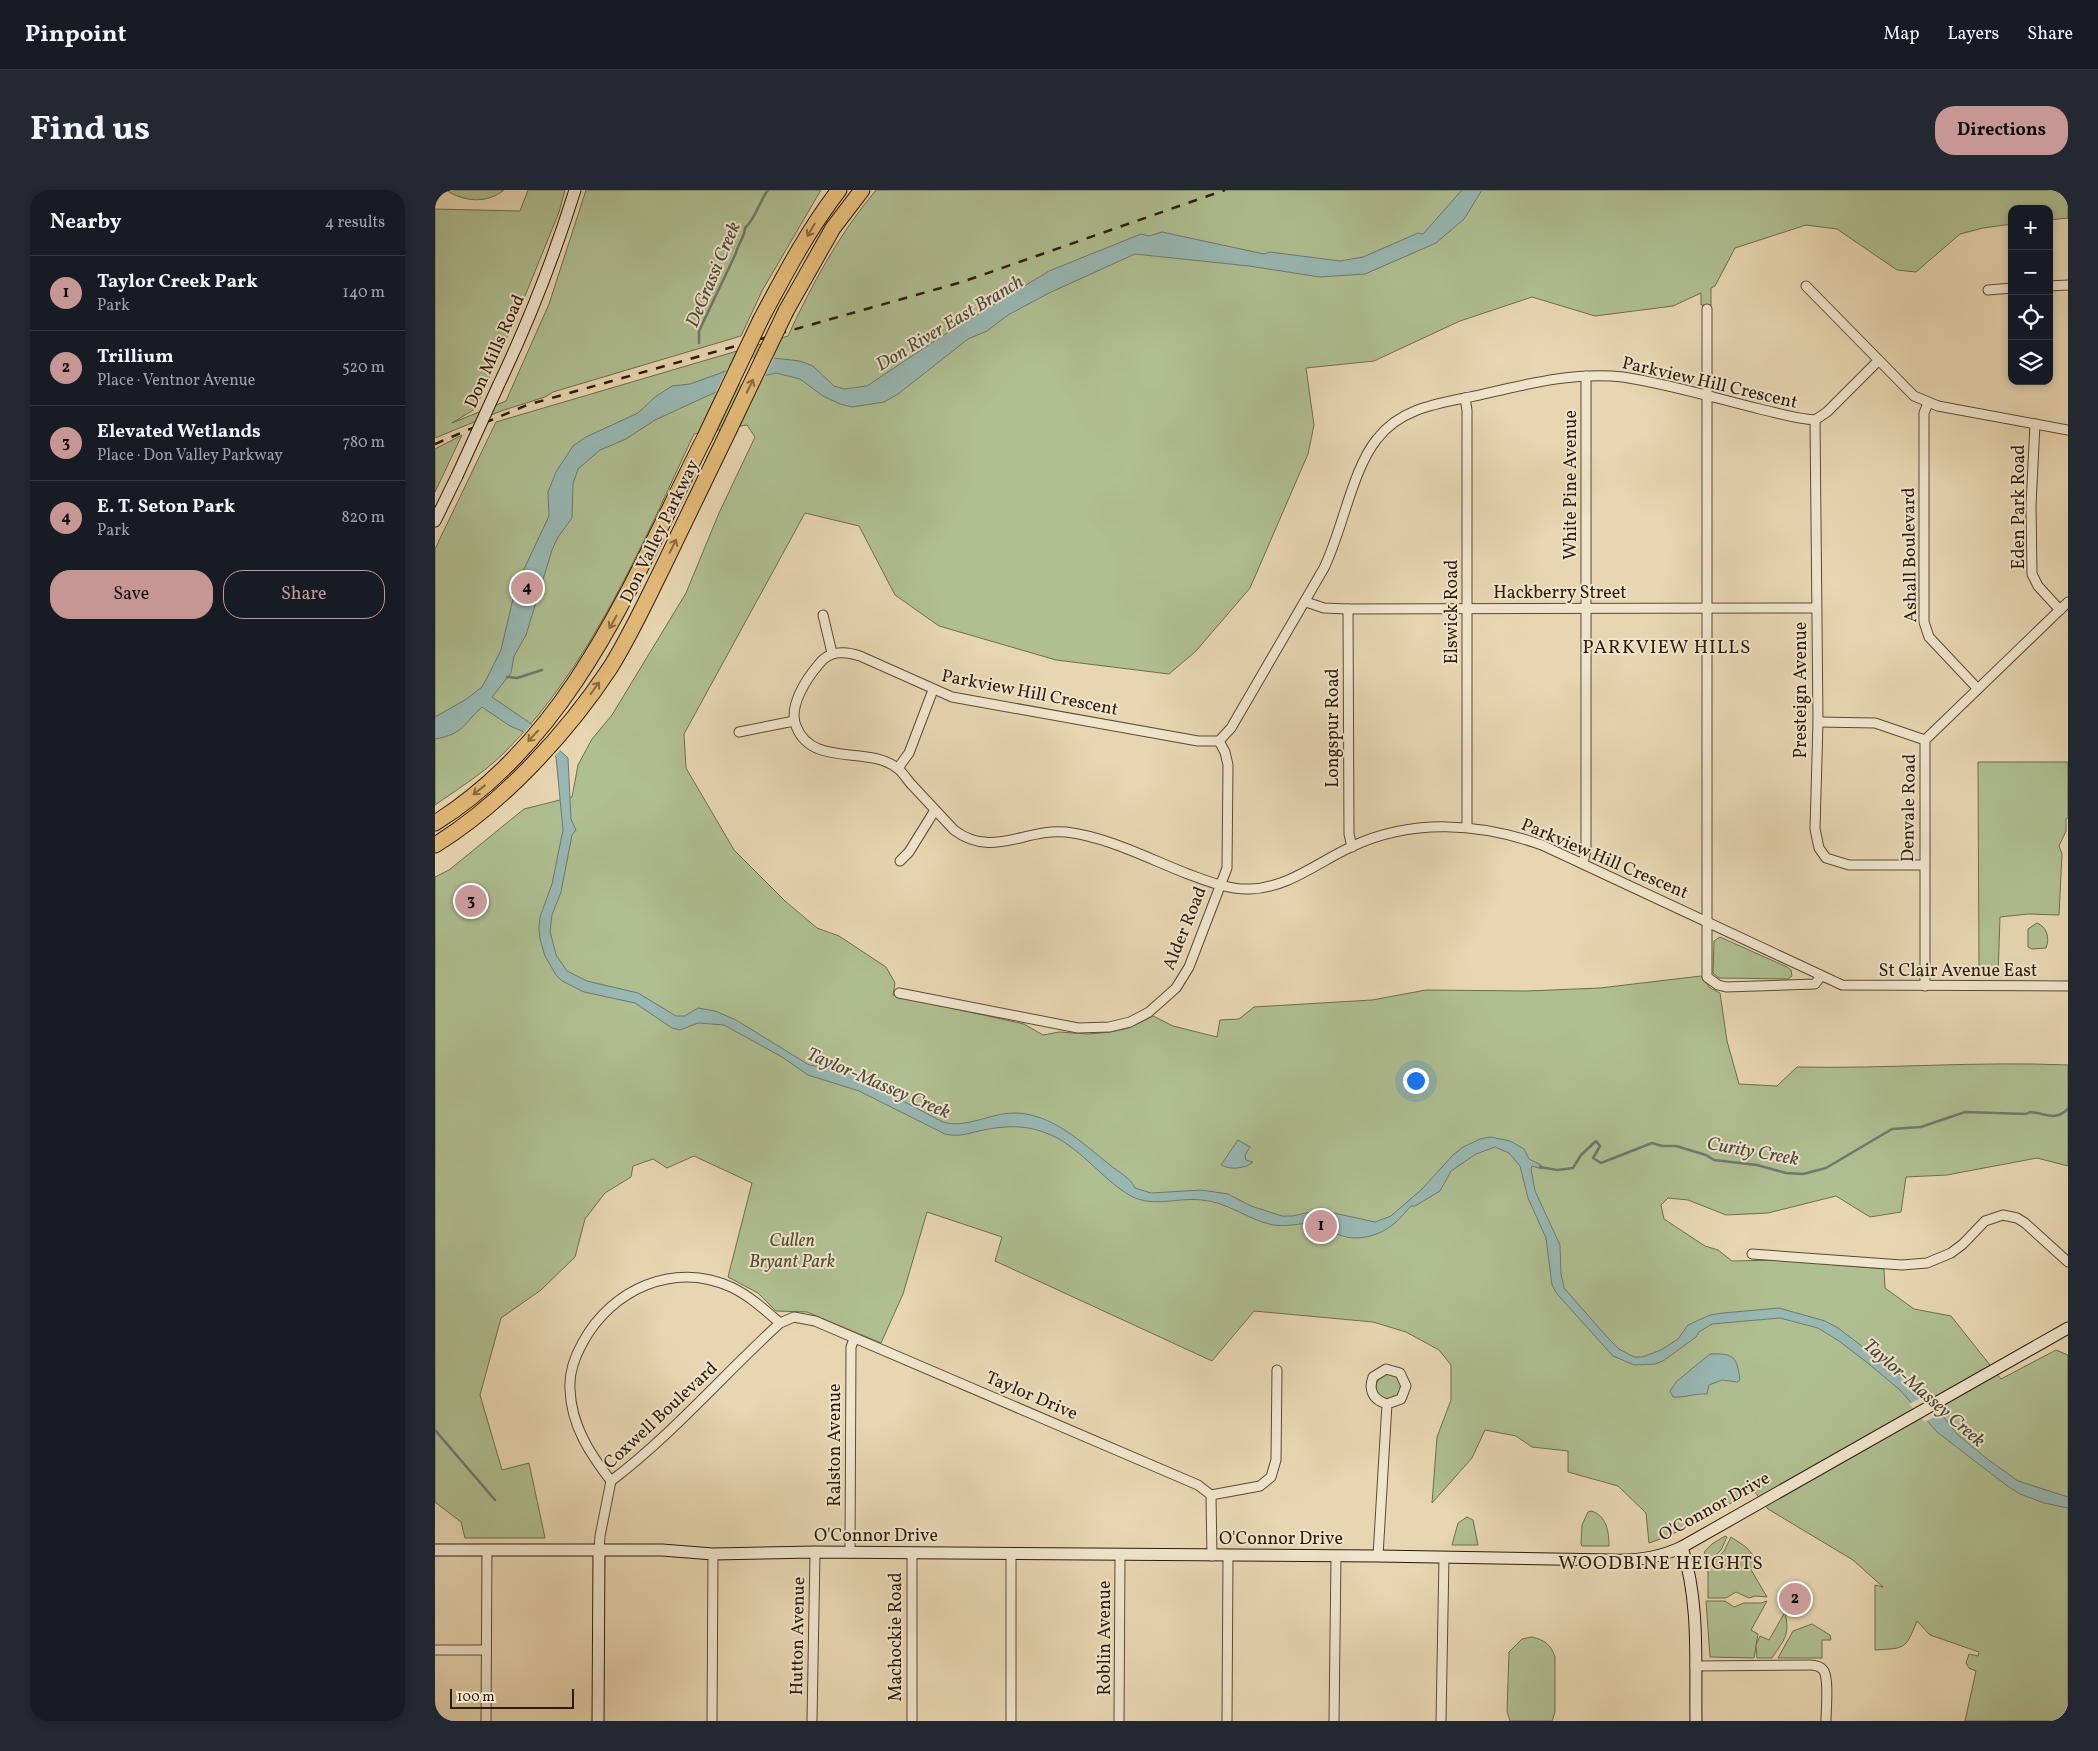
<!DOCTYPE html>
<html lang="en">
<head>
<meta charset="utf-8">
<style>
  :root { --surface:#171b24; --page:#242831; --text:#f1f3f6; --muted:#9ea1a6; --line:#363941; --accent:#c59692 }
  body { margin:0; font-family:Vollkorn,serif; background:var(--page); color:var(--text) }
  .controls { position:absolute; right:15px; top:15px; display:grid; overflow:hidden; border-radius:10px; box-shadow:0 2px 8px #0003 }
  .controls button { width:45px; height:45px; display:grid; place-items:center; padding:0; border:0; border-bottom:1px solid var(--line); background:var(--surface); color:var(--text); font:25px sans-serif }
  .scale { position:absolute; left:15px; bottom:12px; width:124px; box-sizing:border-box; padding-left:5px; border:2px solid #2e1b0a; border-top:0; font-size:14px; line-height:18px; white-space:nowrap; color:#2e1b0a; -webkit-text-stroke:4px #efe4cc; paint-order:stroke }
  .you { position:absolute; left:980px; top:890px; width:18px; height:18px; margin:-12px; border:4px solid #fff; border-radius:50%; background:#1a73e8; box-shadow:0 0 0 8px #1a73e833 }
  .badge { display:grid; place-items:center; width:32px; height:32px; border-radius:50%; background:var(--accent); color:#111; font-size:16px; font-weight:700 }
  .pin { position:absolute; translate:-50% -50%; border:2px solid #fff; box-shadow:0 1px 5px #0006 }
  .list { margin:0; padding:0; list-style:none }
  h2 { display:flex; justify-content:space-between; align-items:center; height:65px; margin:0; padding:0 20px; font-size:21px }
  h2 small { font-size:16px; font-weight:400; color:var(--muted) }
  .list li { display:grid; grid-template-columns:32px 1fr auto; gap:15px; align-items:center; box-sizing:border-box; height:75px; padding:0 20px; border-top:1px solid var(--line) }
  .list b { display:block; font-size:19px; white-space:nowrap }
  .list p { margin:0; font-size:16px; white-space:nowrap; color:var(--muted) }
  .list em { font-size:16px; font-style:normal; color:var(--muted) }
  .actions { display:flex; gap:10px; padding:15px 20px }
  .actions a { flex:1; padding:11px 0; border:1px solid var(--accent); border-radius:20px; text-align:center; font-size:18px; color:var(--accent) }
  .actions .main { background:var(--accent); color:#111 }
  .icon { flex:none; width:28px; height:28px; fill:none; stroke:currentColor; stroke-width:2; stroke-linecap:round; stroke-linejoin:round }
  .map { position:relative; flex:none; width:1633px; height:1531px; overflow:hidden; border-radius:20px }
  header { display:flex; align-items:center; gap:30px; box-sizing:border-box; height:70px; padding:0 25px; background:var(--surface); border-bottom:1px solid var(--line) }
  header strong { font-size:24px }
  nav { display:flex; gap:28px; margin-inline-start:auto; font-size:18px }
  .intro { display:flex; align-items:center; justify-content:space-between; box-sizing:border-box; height:120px; padding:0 30px }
  h1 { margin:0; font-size:35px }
  .button { padding:12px 22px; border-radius:20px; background:var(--accent); color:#111; font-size:18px; font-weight:700 }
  main { display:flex; gap:30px; padding:0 30px }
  aside { flex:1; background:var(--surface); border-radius:20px; box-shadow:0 2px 8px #0003 }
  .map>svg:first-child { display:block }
</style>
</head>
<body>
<header>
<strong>Pinpoint</strong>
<nav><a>Map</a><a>Layers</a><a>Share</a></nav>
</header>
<div class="intro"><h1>Find us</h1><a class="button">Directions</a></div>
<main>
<aside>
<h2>Nearby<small>4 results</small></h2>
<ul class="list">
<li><span class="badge">1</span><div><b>Taylor Creek Park</b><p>Park</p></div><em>140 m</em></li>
<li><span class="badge">2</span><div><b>Trillium</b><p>Place · Ventnor Avenue</p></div><em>520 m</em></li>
<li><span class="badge">3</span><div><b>Elevated Wetlands</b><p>Place · Don Valley Parkway</p></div><em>780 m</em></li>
<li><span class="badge">4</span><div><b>E. T. Seton Park</b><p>Park</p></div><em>820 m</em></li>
</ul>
<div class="actions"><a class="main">Save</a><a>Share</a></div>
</aside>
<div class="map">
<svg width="1633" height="1531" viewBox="0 0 1633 1531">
  <rect width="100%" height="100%" fill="#e7d6b1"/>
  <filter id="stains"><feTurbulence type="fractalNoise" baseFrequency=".004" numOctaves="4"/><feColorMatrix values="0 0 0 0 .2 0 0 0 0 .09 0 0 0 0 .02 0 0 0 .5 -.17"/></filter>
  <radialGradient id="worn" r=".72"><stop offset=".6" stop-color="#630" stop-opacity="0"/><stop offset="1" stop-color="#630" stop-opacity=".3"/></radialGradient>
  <g fill="#afbf91" stroke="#6e6d4e">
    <path d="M11,0h58c-17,14 -40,12 -58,0z"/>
    <polygon points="93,0 130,0 124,22 88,111 40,219 17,233 71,211 114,114 151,0 386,0 327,101 306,146 118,202 110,207 66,221 0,248 0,19 85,21"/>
    <path d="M441,0h1192v28l-19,2v-11h-37v15l-29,4 -23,6 -44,38 -19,-2 -60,-41 -31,-4 -71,23 -20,38 -4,2v17h-10v-12l-28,13 -78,10 -63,-19 -72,24 -86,40 -68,7 8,57 -6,29 -58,134 -54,63 -27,23 -113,-14 -117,-34 -44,-31 -36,-69 -54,-13 -121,221 2,34 48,82 51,51 32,27 22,8 47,31 9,16 -2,12 131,29 19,11 16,-3 29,2 23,-2 18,-4 24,-12 20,10 44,11 3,-17 19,-1 15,-12 118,-7 54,-10 101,1 73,-3 101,-12 9,12 10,5 7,48 12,43 38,2 20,-19c90,2 181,-6 271,-2v101l-31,-8 -90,17 -41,2 -5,35 -31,5 -34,-21 -68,17 -42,2 -38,-15 -20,-2 -7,7 3,14 41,27 13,4 14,11 47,-1 105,9 1,19 29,21 37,7 50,63 55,-29 12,5v366h-103l11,-50 -7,-3 -3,-5 3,-9 9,2 1,-4 -49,-17 -13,-14c-12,29 -11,27 -42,29v-65l8,2 -30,-27 -85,-51 -14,-18 -85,45 -20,7 -3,-30 -28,-27 -50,-14v-21l-36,-4 -16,-11 -31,-6 -13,28 -40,45 5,-66 14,-37v-35l-12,-15 -33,-18 -33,-10 -119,-11 -42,50 -217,-100 7,-24 -75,-25 -24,82 -22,49 -74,-31 -31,-1 -18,-18 -30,-16 24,-94 -58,-27 -27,12 -14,-9 -20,7 -2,11 -26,16 -20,26 -10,38 -34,33 -40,28 -21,77 22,75 27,-7 16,75h-80l-4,-16 -26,-20v-625l14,-7 75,-61 48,-12 6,-32 14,-26 20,-24 74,-122 33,-80 36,-76 -8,-12 -53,9c-51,109 -103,232 -189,318 -20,20 -47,37 -70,53v-256l61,-127 292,-86c24,-52 51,-102 88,-146z"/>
    <polygon points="27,245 0,302 0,259"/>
    <polygon points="1543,572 1633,572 1633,628 1631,629 1631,641 1624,656 1627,664 1624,725 1593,724 1565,727 1563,786 1544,786"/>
    <path d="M1602,733c10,4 13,15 9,25l-14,1 -4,-2v-18z"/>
    <polygon points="1285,747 1352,777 1356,780 1357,786 1353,789 1284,788 1278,783 1279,751"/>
    <circle cx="954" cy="1197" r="13"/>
    <path d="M1156,1321c16,4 18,22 18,35h-27l-1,-3 1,-18 6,-13z"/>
    <polygon points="1032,1327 1038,1330 1043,1355 1017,1355 1023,1333"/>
    <polygon points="1290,1346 1292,1347 1286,1360 1274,1371 1270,1371 1268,1368 1270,1361 1277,1354"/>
    <polygon points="1296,1347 1311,1357 1324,1372 1315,1378 1332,1407 1320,1406 1314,1408 1301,1402 1291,1408 1273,1408 1273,1378 1289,1361"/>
    <polygon points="1271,1411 1290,1411 1299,1417 1309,1413 1326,1413 1332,1411 1316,1440 1323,1444 1319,1468 1275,1467"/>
    <path d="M1350,1422c5,24 0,26 -13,46h-15l-1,-13 4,-9 9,4z"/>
    <polygon points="1377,1434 1395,1445 1396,1450 1387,1450 1387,1468 1343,1468 1358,1441"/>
    <path d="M1097,1447c13,3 19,8 23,20v55l-3,9h-42l-3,-10 2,-59 13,-13z"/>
  </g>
  <g fill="#98b8b3" stroke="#6e796f">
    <path d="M1027,0h20l-18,29 -28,24 -71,31 -45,3 -71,-11 -114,-12 -86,39 -41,22 -21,16 -19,8 -70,55 -14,8 -32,5 -12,-3 -17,-8 -23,-17 -24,-6 -36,8 -85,39 -29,19 -26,11 -22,19 -5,15 -1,34 -14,19 -6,13 -26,85 -12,21 -3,17 -19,24 38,26 38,35 3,61 5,11 -4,5 -11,57 -9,23 -2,16 6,24 11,16 20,10 51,12 38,23h9l13,-8 17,3 21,9 73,45 37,6 97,51c23,7 47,-9 71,-9 38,0 68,30 96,52 7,6 21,13 25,23l16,5 50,-3 27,4 23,12 31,10h10l28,-6 55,12 16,-6 31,-27 31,-34 10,-8 17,-8 10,-2 20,4 14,8 5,10 12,6 1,4 -10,-3 -1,3 4,22 25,54 1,29 3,14 44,50 11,11 15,8h8l19,-7 17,-11 10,-14 22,-10 13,-2 56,-5 46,13 13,7 88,67 31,39 29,24 32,23 50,16v11l-24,-5 -24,-9 -14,-9 -69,-53 -37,-42 -31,-26 -30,-23 -21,-13 -38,-10 -68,6 -13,8 -3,5 -33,24 -8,3 -21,1 -21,-9 -56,-62 -5,-9 -6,-47 -18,-40 -8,-32 -11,-13 -14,-6 -19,7 -25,17 -11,20 -25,15h-4c-5,5 -10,12 -16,17 -21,18 -57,23 -73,-3 -16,3 -33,7 -49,5 -25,-5 -45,-23 -71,-25 -24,-3 -48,8 -71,-4 -30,-17 -52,-51 -85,-63 -23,-9 -44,-7 -67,-2 -12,3 -21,6 -34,3l-86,-43 -51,-16 -26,-18 -58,-32 -26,-2 -18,7 -8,-2 -37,-25 -51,-11 -22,-11 -6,-6 -11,-19 -5,-17 -1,-11 1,-11 12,-33 11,-54 -7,-73 -34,-26 -12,-5 -28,-19c-19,17 -18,27 -47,32v-22l30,-17 17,-13 4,-7 15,-30 15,-64 33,-70 -1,-24 8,-20 17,-26 13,-9 52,-24 17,-16 17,-11 18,-2 61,-22 22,-4 27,3 13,5 21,20 10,3 23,-3 72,-48 110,-67 92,-37 8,2 13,-4 102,22 6,-2 70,9 23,-4 55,-24 5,1z"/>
    <path d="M803,950l12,7 -5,8 1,5 7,2c-9,7 -22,8 -32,3z"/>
    <path d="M1275,1164c24,-1 27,3 30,26l-3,2 -15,-2 -13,5 -2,9c-12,-1 -22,4 -34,3l-3,-6 7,-10z"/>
  </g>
  <g fill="#e7d6b1">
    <polygon points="340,166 329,188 305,194 280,204 293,177 315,169"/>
    <polygon points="98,533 127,558 118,568 88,544"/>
    <polygon points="1493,1204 1508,1222 1490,1232 1474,1214"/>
  </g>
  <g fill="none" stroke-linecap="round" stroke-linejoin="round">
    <g stroke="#6e796f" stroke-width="2.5">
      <path d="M264,153v-12l37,-78c2,-10 9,-16 9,-25 11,-10 14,-26 23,-38"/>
      <polyline points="72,487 82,488 107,480"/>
      <path d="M1105,977l17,3 16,-2 8,-13 15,-14 4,5 -7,12 8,5 51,-20 10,3h14l30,9 8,5 43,5 29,8 17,1 23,-6 66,-39 29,-2 44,-15 61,2 4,-2c16,1 24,10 38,-3"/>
      <polyline points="0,1240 60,1310"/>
    </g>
    <g stroke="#5c4a34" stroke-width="11">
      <g id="street">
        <polyline points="1371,96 1479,206 1503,216 1633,240"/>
        <polyline points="1614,96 1633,95"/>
        <polyline points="1553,100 1577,98"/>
        <polyline points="1272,119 1272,787 1283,795 1291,797 1380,794 1386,786"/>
        <path d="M1443,171l-51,51 -12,8c-19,-1 -37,-7 -55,-11 -45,-11 -91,-25 -137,-32 -51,-6 -103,9 -153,20 -35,7 -70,12 -93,42 -25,31 -34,90 -53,129l-93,160 -12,13h-21l-246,-44 -92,-41c-15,-5 -30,-6 -41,8 -12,14 -31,42 -23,62 16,42 72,19 101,42 6,4 10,12 15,17 14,15 28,30 42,45 38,29 71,-2 112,2 42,5 83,27 122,42 19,7 41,16 62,15 38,-1 68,-27 101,-42 61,-29 129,-24 191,-2l300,140 226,1"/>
        <polyline points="1030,208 1032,220 1032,637"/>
        <polyline points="1493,213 1489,223 1489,432 1494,447 1542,498"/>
        <polyline points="1380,230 1383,532 1380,639 1384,658 1391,668 1414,675 1488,675"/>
        <polyline points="1600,234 1596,315 1597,384 1603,396 1625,420"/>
        <polyline points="871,412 889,418 913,419 1381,418"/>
        <polyline points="913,419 914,644 917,657"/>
        <polyline points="388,425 397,463"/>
        <polyline points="1383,532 1440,533 1490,550"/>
        <polyline points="304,542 359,531"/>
        <polyline points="463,578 474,563 498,500"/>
        <polyline points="465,671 474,662 500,620"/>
        <polyline points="1148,673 1151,660 1151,186"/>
        <polyline points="1490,796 1490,550 1633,412"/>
        <polyline points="464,803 643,838 674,837 695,832 714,822 741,798 754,777 792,678 793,575 790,562 784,551"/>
        <polyline points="1317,1064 1467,1075 1492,1073 1516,1063 1528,1054 1550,1031 1568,1025 1582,1028 1590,1033 1633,1072"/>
        <path d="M176,1291c-21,-27 -40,-56 -41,-92 -1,-16 5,-33 13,-47 29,-53 91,-81 148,-55 19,9 34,23 49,36"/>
        <polyline points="776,1305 825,1296 836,1287 841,1270 842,1180"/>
        <path d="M164,1360l1,-14 11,-55c62,-47 112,-106 169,-158l14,-6 21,4 383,164 13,10 1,61"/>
        <polyline points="415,1363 416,1157 419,1149"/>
        <polyline points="576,1364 576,1531"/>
        <path d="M943,1366l9,-152 14,-5 5,-13 -6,-13 -14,-4 -13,8c-5,13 0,23 14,27"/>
        <polyline points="0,1460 51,1460"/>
        <path d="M1260,1476l114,-1c6,0 12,1 15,6 5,10 2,38 2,50"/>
        <polyline points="51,1531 52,1360"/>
        <polyline points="277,1531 278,1364"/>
        <polyline points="377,1531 380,1362"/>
        <polyline points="477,1531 477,1363"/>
        <polyline points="684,1531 685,1365"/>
        <polyline points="792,1531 793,1366"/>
        <polyline points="899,1531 901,1366"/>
        <polyline points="1006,1531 1009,1367"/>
      </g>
    </g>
    <g stroke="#2e1b0a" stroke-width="13">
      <g id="secondary">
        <path d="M64,194c30,-63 55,-127 76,-194"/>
        <polyline points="0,331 22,286"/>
        <path d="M1247,1357c18,56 13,116 14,174"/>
        <path d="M0,1360h227l51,4 102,-2 563,4 233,4c25,1 48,-2 71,-13l386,-219"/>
        <polyline points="163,1531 164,1360"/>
      </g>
    </g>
    <g stroke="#2e1b0a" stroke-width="17">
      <g id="highway">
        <polyline points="351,121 398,38 427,0"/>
        <path d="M326,129c24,-45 47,-89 78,-129"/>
        <path d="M0,633c140,-88 198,-245 270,-386"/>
        <path d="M0,655c67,-41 132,-112 175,-177 20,-32 36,-67 53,-101 22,-46 44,-91 66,-137"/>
      </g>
    </g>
    <use href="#street" stroke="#efe4cc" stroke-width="9"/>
    <use href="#secondary" stroke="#efe4cc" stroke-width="11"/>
    <use href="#highway" stroke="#e4bb78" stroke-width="15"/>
    <polyline stroke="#2e1b0a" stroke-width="2.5" stroke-dasharray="9 9" stroke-linecap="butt" points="0,254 92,215 527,92 790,0"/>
    <g stroke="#2e1b0a" stroke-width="13" stroke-linecap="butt">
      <polyline id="secondary-bridge" points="22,286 64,194"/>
    </g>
    <g stroke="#2e1b0a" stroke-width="17" stroke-linecap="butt">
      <g id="highway-bridge">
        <polyline points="294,240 351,121"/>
        <polyline points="270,247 326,129"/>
      </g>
    </g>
    <use href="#secondary-bridge" stroke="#efe4cc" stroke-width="11"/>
    <use href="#highway-bridge" stroke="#e4bb78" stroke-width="15"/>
  </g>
  <defs><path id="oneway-shaft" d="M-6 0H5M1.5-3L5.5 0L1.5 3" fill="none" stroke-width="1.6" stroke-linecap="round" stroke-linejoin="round" transform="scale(1.25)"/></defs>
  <g stroke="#896b41">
    <use href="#oneway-shaft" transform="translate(376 40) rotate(121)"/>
    <use href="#oneway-shaft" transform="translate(315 196) rotate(-64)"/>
    <use href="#oneway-shaft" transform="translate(238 356) rotate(-64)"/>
    <use href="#oneway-shaft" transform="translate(178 432) rotate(119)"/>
    <use href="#oneway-shaft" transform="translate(160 498) rotate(-54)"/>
    <use href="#oneway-shaft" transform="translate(98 546) rotate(133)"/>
    <use href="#oneway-shaft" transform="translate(44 600) rotate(142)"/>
  </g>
  <g text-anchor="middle" stroke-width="4" stroke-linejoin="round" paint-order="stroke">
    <g font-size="18" fill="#2e1b0a" stroke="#efe4cc">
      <text transform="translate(59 161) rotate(-66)" y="6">Don Mills Road</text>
      <text transform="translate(1275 192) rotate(13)" y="6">Parkview Hill Crescent</text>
      <text transform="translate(1135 295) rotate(-90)" y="6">White Pine Avenue</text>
      <text transform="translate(1583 317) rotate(-90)" y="6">Eden Park Road</text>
      <text transform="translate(224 341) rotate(-64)" y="6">Don Valley Parkway</text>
      <text transform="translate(1474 365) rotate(-91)" y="6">Ashall Boulevard</text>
      <text x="1125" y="408">Hackberry Street</text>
      <text transform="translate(1016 422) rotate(-90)" y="6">Elswick Road</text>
      <text transform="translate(1365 500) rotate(-90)" y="6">Presteign Avenue</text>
      <text transform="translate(595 502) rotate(11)" y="6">Parkview Hill Crescent</text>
      <text transform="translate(897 538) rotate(-90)" y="6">Longspur Road</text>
      <text transform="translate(1473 618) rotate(-89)" y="6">Denvale Road</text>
      <text transform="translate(1170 668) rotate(23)" y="6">Parkview Hill Crescent</text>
      <text transform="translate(749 738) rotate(-68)" y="6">Alder Road</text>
      <text x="1523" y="786">St Clair Avenue East</text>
      <text transform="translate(597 1205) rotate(23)" y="6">Taylor Drive</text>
      <text transform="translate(225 1225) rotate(-43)" y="6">Coxwell Boulevard</text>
      <text transform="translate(399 1255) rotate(-90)" y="6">Ralston Avenue</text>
      <text transform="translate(1279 1316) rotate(-29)" y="6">O'Connor Drive</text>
      <text x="441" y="1351">O'Connor Drive</text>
      <text x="846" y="1354">O'Connor Drive</text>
      <text transform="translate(362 1446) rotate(-89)" y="6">Hutton Avenue</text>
      <text transform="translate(460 1447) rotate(-90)" y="6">Machockie Road</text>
      <text transform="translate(669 1448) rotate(-90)" y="6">Roblin Avenue</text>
    </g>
    <g font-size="18" font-style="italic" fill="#554c32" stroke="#efe4cc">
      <text x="357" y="1056">Cullen<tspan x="357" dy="21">Bryant Park</tspan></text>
    </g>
    <g font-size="19" font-style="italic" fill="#4e4a3d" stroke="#efe4cc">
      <text transform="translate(277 84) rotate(-67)" y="7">DeGrassi Creek</text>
      <text transform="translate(514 132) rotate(-31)" y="7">Don River East Branch</text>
      <text transform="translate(444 892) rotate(23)" y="7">Taylor-Massey Creek</text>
      <text transform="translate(1318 960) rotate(10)" y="7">Curity Creek</text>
      <text transform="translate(1490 1202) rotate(41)" y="7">Taylor-Massey Creek</text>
    </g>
    <g font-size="19" letter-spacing="1" fill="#2e1b0a" stroke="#efe4cc">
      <text x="1232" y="463">PARKVIEW HILLS</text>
      <text x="1226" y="1379">WOODBINE HEIGHTS</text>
    </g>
  </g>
  <rect width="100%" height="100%" filter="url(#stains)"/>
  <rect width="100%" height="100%" fill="url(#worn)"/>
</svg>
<div class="controls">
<button>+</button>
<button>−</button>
<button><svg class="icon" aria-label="locate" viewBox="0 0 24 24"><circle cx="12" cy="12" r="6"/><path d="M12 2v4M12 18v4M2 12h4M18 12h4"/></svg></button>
<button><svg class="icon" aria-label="layers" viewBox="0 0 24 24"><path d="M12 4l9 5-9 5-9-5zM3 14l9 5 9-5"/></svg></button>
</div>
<div class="scale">100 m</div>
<div class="you"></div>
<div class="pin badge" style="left:886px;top:1036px">1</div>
<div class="pin badge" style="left:1360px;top:1409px">2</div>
<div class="pin badge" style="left:36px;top:711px">3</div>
<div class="pin badge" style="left:92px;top:398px">4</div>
</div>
</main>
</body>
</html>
